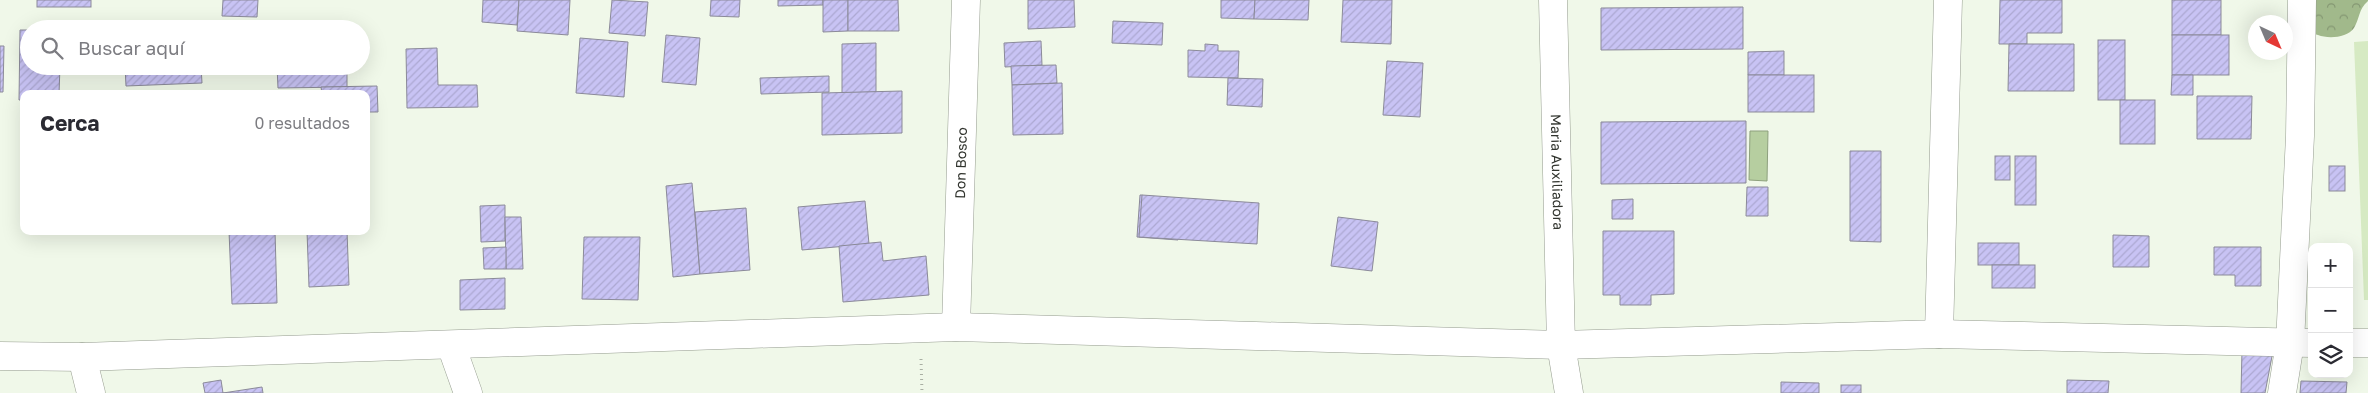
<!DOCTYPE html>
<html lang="es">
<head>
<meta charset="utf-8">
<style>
  :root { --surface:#fff; --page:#f7f7f7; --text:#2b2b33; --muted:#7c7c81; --line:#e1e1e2 }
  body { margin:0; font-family:"Golos Text",sans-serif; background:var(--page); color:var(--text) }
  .controls { position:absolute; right:15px; bottom:15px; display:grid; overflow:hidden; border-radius:10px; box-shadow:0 5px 20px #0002 }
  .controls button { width:45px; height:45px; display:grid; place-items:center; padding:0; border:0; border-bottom:1px solid var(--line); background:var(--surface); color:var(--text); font:25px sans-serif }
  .compass { position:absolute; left:2248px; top:15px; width:45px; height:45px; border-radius:50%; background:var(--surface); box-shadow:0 5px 20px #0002; rotate:136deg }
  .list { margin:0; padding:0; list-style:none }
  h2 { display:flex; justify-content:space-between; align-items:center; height:65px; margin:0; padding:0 20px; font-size:21px }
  h2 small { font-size:16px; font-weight:400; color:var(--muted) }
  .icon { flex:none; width:28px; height:28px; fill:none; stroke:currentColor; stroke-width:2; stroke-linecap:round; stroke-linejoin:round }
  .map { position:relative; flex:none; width:2368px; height:393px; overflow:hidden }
  .search { position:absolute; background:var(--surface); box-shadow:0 5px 20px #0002; left:20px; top:20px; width:350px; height:55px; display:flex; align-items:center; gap:12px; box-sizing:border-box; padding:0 18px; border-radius:28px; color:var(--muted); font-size:19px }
  .panel { position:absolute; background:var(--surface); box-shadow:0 5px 20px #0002; left:20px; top:90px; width:350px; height:145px; border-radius:10px }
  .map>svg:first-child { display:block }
</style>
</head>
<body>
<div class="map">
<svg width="2368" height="393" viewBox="0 0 2368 393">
  <defs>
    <pattern id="forest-crowns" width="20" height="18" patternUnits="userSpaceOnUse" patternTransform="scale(1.25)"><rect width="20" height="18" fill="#a1b98b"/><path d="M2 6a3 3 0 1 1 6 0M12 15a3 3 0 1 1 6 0" fill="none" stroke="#849772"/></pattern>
    <pattern id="building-hatch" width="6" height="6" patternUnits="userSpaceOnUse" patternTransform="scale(1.25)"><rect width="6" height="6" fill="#c8c3f4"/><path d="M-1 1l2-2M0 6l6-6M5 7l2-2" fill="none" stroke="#aca8d2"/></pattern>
  </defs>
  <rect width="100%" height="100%" fill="#f0f8e9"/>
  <polygon fill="#d6eac3" points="2368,41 2368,300 2364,300 2354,42"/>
  <path fill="url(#forest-crowns)" d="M2312,0h56v1c-10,9 -8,17 -14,27 -7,10 -26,11 -36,7 -5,-1 -9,-6 -13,-9z"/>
  <polygon fill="#b6cea0" stroke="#8ea07e" points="1750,131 1768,131 1767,181 1749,180"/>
  <g fill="url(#building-hatch)" stroke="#8b8a99">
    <rect x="37" y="0" width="54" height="7"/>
    <polygon points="223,0 258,0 257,17 222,16"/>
    <polygon points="483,0 519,0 517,25 482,22"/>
    <polygon points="519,0 570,0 568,35 517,31"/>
    <polygon points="612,0 648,2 645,36 609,33"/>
    <polygon points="711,0 740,0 739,17 710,16"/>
    <polygon points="778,0 823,0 823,5 778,6"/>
    <polygon points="823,0 848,0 848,31 823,32"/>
    <polygon points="848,0 898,0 899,31 848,31"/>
    <polygon points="1028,0 1074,0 1075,27 1028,29"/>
    <polygon points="1221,0 1255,0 1254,19 1221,18"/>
    <polygon points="1255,0 1309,0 1308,20 1254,19"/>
    <polygon points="1343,0 1392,0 1391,44 1341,42"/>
    <polygon points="2000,0 2062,0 2062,33 2027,33 2027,44 1999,44"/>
    <rect x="2172" y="0" width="49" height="35"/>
    <polygon points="1743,7 1743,49 1601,50 1601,8"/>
    <polygon points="1113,21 1163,23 1162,45 1112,43"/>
    <polygon points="20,30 29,30 29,66 60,66 59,94 24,94 24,100 19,100"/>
    <polygon points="666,35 700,38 696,85 662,82"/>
    <rect x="2172" y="35" width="57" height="40"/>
    <polygon points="580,38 628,42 624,97 576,93"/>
    <rect x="2098" y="40" width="27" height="60"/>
    <polygon points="1041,41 1042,65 1005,67 1004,43"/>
    <polygon points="876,43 876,92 842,93 842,44"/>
    <polygon points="1205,44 1218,45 1218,51 1239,51 1238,78 1188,77 1188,50 1205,51"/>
    <polygon points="2009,44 2074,44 2074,91 2008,91"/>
    <polygon points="0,46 4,46 3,92 0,92"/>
    <polygon points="437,48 438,85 477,85 478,107 407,108 406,49"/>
    <polygon points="1784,51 1784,75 1748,75 1748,52"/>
    <polygon points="1387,61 1423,63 1420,117 1383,115"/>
    <polygon points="1056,65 1057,83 1012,85 1011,66"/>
    <polygon points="125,66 201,66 202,83 126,86"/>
    <polygon points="277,66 347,66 347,87 278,88"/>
    <rect x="1748" y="75" width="66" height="37"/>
    <polygon points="2172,75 2193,75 2193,95 2171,95"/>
    <polygon points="829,76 829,92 761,94 760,78"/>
    <polygon points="1228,78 1263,79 1262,107 1227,105"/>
    <polygon points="1062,83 1063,134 1013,135 1012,85"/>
    <polygon points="377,86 378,112 366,112 366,94 322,94 321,87"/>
    <polygon points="902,91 902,133 822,135 822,93"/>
    <polygon points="2197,96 2252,96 2251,139 2197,139"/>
    <rect x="2120" y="100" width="35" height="44"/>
    <polygon points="1746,121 1746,183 1601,184 1601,122"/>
    <polygon points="1850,151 1881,151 1881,242 1850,241"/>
    <rect x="1995" y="156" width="15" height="24"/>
    <rect x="2015" y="156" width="21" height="49"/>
    <rect x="2329" y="166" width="16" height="25"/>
    <polygon points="692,183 700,274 673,277 666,186"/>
    <polygon points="1747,187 1768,187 1768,216 1746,216"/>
    <polygon points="1140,195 1142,195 1193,232 1178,231 1178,240 1137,237"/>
    <polygon points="1142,195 1259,203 1257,244 1139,237"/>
    <polygon points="1633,199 1633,219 1612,219 1612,200"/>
    <polygon points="865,201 869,244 802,250 798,207"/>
    <polygon points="505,205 505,241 481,242 480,206"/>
    <polygon points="746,208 750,270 700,274 695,212"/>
    <polygon points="505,217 521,217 523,269 506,269"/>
    <polygon points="1338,217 1378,222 1372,271 1331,266"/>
    <polygon points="229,231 275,231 277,303 232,304"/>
    <polygon points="307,231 347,231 349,285 309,287"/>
    <polygon points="1603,231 1674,231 1674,294 1651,295 1651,305 1620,305 1620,295 1603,295"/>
    <polygon points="2113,235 2149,236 2149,267 2113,267"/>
    <polygon points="584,237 640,237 638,300 582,299"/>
    <polygon points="881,242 883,261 926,256 929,295 843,302 839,246"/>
    <rect x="1978" y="243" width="41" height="22"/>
    <polygon points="506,247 506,269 484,269 483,248"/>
    <polygon points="2214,247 2261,247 2261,286 2235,286 2235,275 2214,275"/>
    <rect x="1992" y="265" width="43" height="23"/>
    <polygon points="505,278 505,309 460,310 460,280"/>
    <polygon points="2242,350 2273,351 2265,393 2241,393"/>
    <polygon points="221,380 223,393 205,393 203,383"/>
    <polygon points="2067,380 2109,381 2108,393 2067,393"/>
    <polygon points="2301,381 2347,382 2346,393 2300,393"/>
    <polygon points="1781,382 1819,383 1819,393 1781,393"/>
    <rect x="1841" y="385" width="20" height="8"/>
    <polygon points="262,387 263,393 223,393"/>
  </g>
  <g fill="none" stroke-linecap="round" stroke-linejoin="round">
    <g stroke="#959c8f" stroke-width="29">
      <g id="minor">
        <path id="s1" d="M1553,0l8,345 8,48"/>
        <path id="s2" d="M956,327l10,-327"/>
        <polyline points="1939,334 2312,343"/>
        <polyline points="2349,343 2368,343"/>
        <polyline points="451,345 468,393"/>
        <polyline points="0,356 82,357 956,327 1561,345 1939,334 1948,0"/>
        <polyline points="82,357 91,393"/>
        <polyline points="2282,393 2290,343 2300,136 2302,0"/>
      </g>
    </g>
    <polyline stroke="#a9afa3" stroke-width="3" stroke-dasharray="1 4" stroke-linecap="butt" points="921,359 922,393"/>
    <use href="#minor" stroke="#fff" stroke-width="28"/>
  </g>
  <g text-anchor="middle" stroke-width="4" stroke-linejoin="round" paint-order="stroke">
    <g font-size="14" fill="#31342e" stroke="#fff">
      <text dy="5" stroke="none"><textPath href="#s2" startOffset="164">Don Bosco</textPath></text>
      <text dy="5" stroke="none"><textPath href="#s1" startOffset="172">Maria Auxiliadora</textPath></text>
    </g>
  </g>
</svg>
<div class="controls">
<button>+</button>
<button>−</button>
<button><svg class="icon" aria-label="layers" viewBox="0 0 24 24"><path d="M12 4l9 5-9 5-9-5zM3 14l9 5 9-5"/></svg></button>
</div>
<svg class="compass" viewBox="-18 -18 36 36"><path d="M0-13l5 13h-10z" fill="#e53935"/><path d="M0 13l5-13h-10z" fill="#7c7c81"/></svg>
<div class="search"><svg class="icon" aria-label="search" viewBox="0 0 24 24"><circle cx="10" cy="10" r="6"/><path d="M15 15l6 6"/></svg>Buscar aquí</div>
<section class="panel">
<h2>Cerca<small>0 resultados</small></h2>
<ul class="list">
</ul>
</section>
</div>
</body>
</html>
